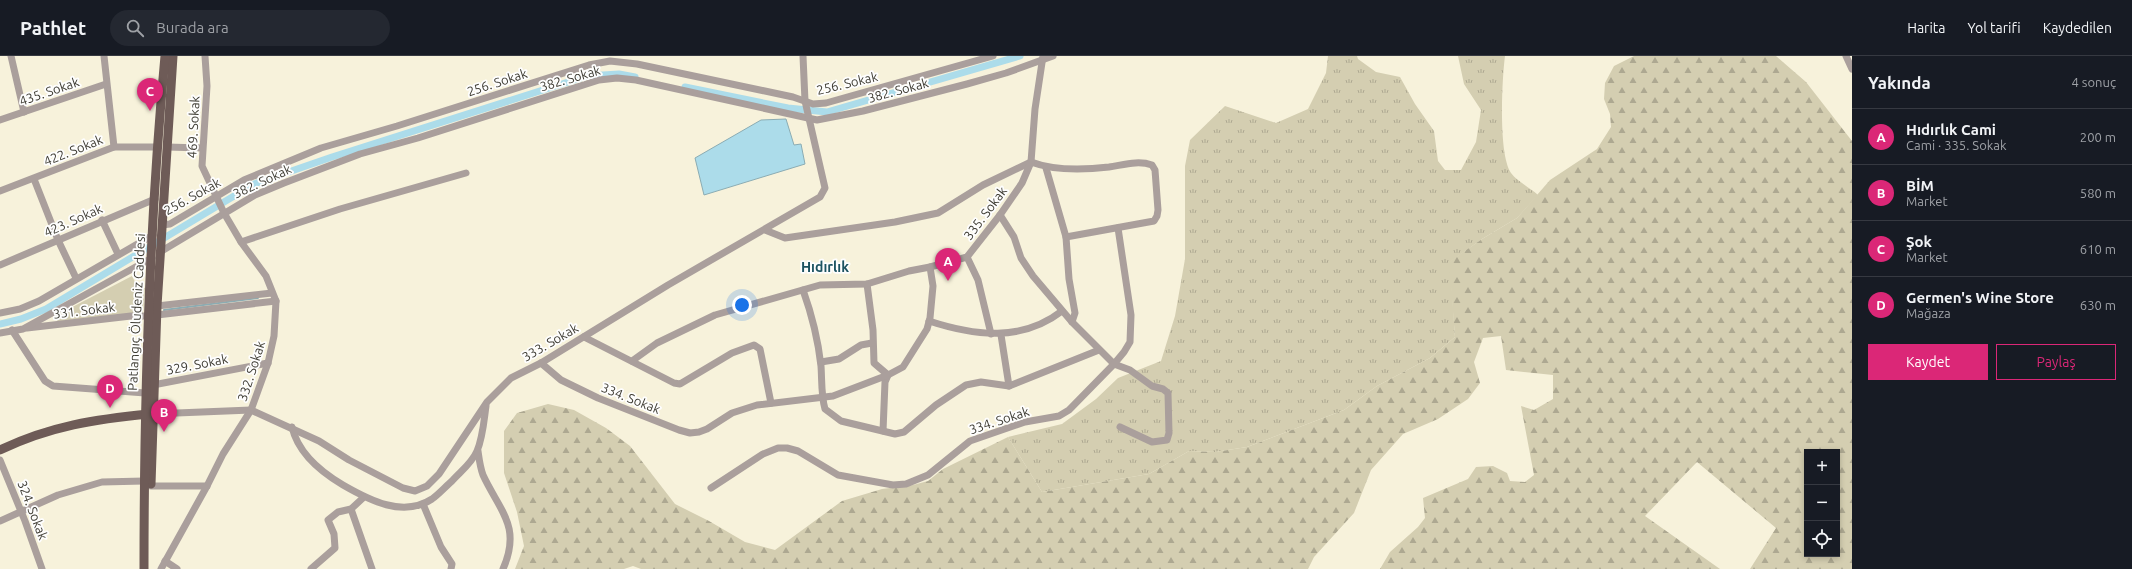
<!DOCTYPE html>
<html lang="tr">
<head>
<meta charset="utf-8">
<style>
  :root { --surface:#171b24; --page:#242831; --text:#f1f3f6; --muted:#9ea1a6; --line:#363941; --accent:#db2777 }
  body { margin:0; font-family:Ubuntu,sans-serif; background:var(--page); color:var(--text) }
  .controls { position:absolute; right:12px; bottom:12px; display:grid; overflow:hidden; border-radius:0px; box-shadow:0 2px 6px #0003 }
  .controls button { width:36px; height:36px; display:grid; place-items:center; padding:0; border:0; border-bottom:1px solid var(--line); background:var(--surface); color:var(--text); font:20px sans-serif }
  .you { position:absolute; left:742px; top:249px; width:14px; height:14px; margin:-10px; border:3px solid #fff; border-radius:50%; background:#1a73e8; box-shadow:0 0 0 6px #1a73e833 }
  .badge { display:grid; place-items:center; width:26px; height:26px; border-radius:50%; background:var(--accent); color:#fff; font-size:13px; font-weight:700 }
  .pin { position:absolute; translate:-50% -33px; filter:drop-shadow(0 1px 2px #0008) }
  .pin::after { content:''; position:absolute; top:21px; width:14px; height:12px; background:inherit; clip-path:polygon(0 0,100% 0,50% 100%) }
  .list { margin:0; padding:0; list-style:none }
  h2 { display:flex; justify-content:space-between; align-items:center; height:52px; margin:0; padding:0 16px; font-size:17px }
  h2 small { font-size:13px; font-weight:400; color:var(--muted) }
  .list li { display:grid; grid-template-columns:26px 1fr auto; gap:12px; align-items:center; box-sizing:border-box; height:56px; padding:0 16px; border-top:1px solid var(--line) }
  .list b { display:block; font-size:15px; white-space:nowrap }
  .list p { margin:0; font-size:13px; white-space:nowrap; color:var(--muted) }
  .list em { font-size:13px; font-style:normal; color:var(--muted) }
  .actions { display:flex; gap:8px; padding:12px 16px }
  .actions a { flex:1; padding:9px 0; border:1px solid var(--accent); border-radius:0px; text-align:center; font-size:14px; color:var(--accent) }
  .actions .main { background:var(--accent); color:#fff }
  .icon { flex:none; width:22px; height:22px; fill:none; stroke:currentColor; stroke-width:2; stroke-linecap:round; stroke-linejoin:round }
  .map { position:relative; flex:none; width:1852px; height:513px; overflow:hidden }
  header { display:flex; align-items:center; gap:24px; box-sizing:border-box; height:56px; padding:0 20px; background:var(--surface); border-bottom:1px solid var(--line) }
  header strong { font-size:19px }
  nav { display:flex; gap:22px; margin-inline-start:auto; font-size:14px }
  .search { width:280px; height:36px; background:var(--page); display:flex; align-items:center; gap:10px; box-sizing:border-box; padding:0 14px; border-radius:22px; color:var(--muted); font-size:15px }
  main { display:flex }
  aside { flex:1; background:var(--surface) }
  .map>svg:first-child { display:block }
</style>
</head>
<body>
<header>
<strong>Pathlet</strong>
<div class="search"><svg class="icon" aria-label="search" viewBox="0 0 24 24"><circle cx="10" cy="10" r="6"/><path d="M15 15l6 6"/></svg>Burada ara</div>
<nav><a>Harita</a><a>Yol tarifi</a><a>Kaydedilen</a></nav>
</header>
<main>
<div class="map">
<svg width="1852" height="513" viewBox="0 0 1852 513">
  <defs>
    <pattern id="grass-tufts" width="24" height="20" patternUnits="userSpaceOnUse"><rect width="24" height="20" fill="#d4ceb1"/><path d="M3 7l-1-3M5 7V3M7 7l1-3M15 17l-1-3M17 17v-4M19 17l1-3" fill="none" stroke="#ada891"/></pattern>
    <pattern id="forest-firs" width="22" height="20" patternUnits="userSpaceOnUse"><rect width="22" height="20" fill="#d4ceb1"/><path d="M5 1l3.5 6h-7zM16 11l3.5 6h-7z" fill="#ada891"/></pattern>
  </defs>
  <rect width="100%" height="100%" fill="#f7f2db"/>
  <path fill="url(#grass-tufts)" d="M1328,0h29l1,3 18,13 24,5 15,27 19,27 4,30 7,9h16l15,-28 5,-32 -17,-26 -6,-28h47c-3,23 -7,98 6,117 6,8 19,15 27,22l-21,23 -35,21 -32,23 5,75 -25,21 -53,28 -33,24 -97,37 -32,5 -26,-1 -40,23 -107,18 -34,-55 54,-13 34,-25 22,-21 43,-17 14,-45 10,-57v-93l5,-26 35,-34 51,17 32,-14 18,-36z"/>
  <path fill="url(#forest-firs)" fill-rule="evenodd" d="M1634,0h142l30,26 46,59v428h-102l26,-41 -79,-66 -52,54 75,53h-340l10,-17 28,-25 7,-9 -2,-20 45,-19 8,-12 17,-1 14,7 3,8 15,1 9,-7 -13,-69 13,4 19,-11v-24l-47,-5 -5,-34 -18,2 -9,24 6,21 -12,16 -30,20 -35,15 -32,36 -17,43 -40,44 -6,12h-667l-8,-3 -9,3h-109l9,-23 -7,-34 -13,-39v-42l13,-18 31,-9 26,6 32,18 24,18 45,58 34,17 36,21 30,8 67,-49 40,-12 31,-4 15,-4 15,-12 65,-32 34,55 107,-18 40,-23 26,1 32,-5 97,-37 33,-24 53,-28 25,-21 -6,-75 33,-23 35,-21 33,-38 47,-31 14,-22 -1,-13 -6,-15 1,-16 9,-17zM1807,396h30v102h-30z"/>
  <polygon fill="#d4ceb1" points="132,220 137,230 145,232 143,257 58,266 55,260"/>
  <polygon fill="#acdcea" stroke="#8bacb3" points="786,63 794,89 801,88 805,108 704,139 695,102 761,64"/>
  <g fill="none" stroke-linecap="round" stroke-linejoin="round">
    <polyline stroke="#8bacb3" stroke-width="2" points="164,254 258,242"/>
    <g stroke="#acdcea" stroke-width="7">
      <polyline points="685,31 788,52 827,56 1020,0"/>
      <polyline points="0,268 21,263 46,253 254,128 332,101 587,20 619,18 635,21"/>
    </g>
    <g stroke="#aa9f9c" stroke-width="7">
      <polyline points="11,0 24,56"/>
      <polyline points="104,0 114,91"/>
      <polyline points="1846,0 1852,13"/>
      <polyline points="0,64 106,28"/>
      <polyline points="167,91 202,92"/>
      <polyline points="1046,112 1066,181 1069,223 1075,257 1072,266"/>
      <polyline points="34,123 58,184 76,222"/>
      <polyline points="0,135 114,91 157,91"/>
      <polyline points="1000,159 1014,181 1021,202 1033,220 1072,266 1114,308 1130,314 1152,330 1163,333 1168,337 1169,377 1167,384 1152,386 1120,371"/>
      <polyline points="102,164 118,198"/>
      <polyline points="162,169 170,168 244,124 321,92 397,70 589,9 610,5 637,8 793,41 813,48 826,47 993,0"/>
      <path d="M765,174l20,8 110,-16 43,-9 45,-28 48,-23c24,9 53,8 78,5 14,-2 29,-7 43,-2l3,5 3,40 -1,6 -3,5 -88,16"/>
      <polyline points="241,186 340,153 466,117"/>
      <polyline points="160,196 255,139 284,127 360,98 418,82 599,24 617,22 636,24 817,64 863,55 967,28 1006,17 1053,0"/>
      <polyline points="967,201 978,224 991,278"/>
      <polyline points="0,209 155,143"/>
      <polyline points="867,228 873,274 874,307 888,319 885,326 883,375"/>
      <path d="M803,234c9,25 15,49 18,76 1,14 0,29 4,43l16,12 54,13 9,-2 32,-27 30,-20 15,-3 28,4 90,-36"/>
      <polyline points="157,250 272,237"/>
      <polyline points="0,257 20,253 39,245 153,179"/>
      <polyline points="157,259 276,245"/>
      <path d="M929,265c46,15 93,21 133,-10"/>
      <polyline points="27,272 131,260 148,260"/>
      <polyline points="12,274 45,325 53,330 145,337"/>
      <polyline points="0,277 23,273 152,202"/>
      <polyline points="1001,279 1009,330"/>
      <polyline points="584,281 674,327 680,328 732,297 754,289 760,293 771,347"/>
      <polyline points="632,305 657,287 715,259 820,229 867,228 909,215 930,211"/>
      <polyline points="821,306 839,303 861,289 872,287"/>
      <polyline points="541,307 561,324 598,342 679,374 690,377 699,376 707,373 732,357 757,349 833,340 888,319 903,311 927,273 930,262 933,230 930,211 967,201 1000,159 1022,127 1031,106 1035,53 1043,0"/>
      <polyline points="153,329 268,307"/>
      <polyline points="152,358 251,354 319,385 349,404 403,432 415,435 427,430 439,418 487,346 511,322 541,307 668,229 820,141 825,132 805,45 803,0"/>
      <path d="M292,371c6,26 29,45 51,58 26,15 60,33 89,14 7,-5 13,-12 20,-18 9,-10 20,-18 25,-30 6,-14 7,-31 9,-45"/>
      <path d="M478,395c1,7 2,16 5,24 16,35 39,51 20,94"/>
      <polyline points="0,404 25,465 42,513"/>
      <polyline points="151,430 207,430"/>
      <polyline points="711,432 763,398 778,392 787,392 798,395 838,419 893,429 906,428 928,419 970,385 1025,366 1059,360 1069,354 1114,308 1124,296 1130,286 1131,259 1118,172"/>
      <polyline points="423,448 441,491 452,508 451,513"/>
      <polyline points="351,453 372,513"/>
      <polyline points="0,465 58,439 102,426 144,425"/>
      <polyline points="165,505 177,513"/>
      <polyline points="161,513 207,430 223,398 251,354 268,307 274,280 276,245 266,220 241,186 224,157 202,110 207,30 205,0"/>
      <polyline points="311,513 335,492 334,478 328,464 338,456 351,453 364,441"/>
    </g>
    <g stroke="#6e5b57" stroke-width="9">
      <path d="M0,394c50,-24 96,-31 150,-36"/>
      <polyline points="151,428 157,250 173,0"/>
      <path d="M144,513c0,-171 5,-342 21,-513"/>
    </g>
  </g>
  <g text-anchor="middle" stroke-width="3.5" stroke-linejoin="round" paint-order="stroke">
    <g font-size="13" fill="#3d3b32" stroke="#fefefe">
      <text transform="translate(570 22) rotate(-16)" y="5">382. Sokak</text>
      <text transform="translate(497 26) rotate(-18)" y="5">256. Sokak</text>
      <text transform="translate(847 27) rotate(-13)" y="5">256. Sokak</text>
      <text transform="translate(898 34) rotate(-15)" y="5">382. Sokak</text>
      <text transform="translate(49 35) rotate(-19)" y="5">435. Sokak</text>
      <text transform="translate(193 71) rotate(-87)" y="5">469. Sokak</text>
      <text transform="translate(73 94) rotate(-22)" y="5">422. Sokak</text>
      <text transform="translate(262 125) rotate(-25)" y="5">382. Sokak</text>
      <text transform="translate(192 140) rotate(-29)" y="5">256. Sokak</text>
      <text transform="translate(985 157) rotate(-53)" y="5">335. Sokak</text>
      <text transform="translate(73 164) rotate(-24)" y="5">423. Sokak</text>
      <text transform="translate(84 254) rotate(-7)" y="5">331. Sokak</text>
      <text transform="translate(136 256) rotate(-87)" y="5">Patlangıç Öludeniz Caddesi</text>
      <text transform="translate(550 286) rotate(-30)" y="5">333. Sokak</text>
      <text transform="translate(197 308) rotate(-11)" y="5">329. Sokak</text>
      <text transform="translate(251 315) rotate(-72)" y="5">332. Sokak</text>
      <text transform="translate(631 342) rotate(22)" y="5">334. Sokak</text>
      <text transform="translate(999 364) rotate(-18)" y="5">334. Sokak</text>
      <text transform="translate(33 454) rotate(69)" y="5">324. Sokak</text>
    </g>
    <g font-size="14" font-weight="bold" fill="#1d5361" stroke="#fefefe">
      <text x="825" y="216">Hıdırlık</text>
    </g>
  </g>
</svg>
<div class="controls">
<button>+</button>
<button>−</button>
<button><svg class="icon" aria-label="locate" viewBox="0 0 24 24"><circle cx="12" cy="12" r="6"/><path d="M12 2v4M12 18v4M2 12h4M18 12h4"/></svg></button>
</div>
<div class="you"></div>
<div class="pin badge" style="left:948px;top:225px">A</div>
<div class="pin badge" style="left:164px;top:376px">B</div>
<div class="pin badge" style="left:150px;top:55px">C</div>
<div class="pin badge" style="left:110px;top:352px">D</div>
</div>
<aside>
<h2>Yakında<small>4 sonuç</small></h2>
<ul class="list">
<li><span class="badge">A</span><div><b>Hıdırlık Cami</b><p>Cami · 335. Sokak</p></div><em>200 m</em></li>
<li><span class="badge">B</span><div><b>BİM</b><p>Market</p></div><em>580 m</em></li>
<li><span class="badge">C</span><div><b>Şok</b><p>Market</p></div><em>610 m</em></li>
<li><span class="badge">D</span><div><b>Germen's Wine Store</b><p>Mağaza</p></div><em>630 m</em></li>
</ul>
<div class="actions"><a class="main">Kaydet</a><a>Paylaş</a></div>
</aside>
</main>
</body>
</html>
